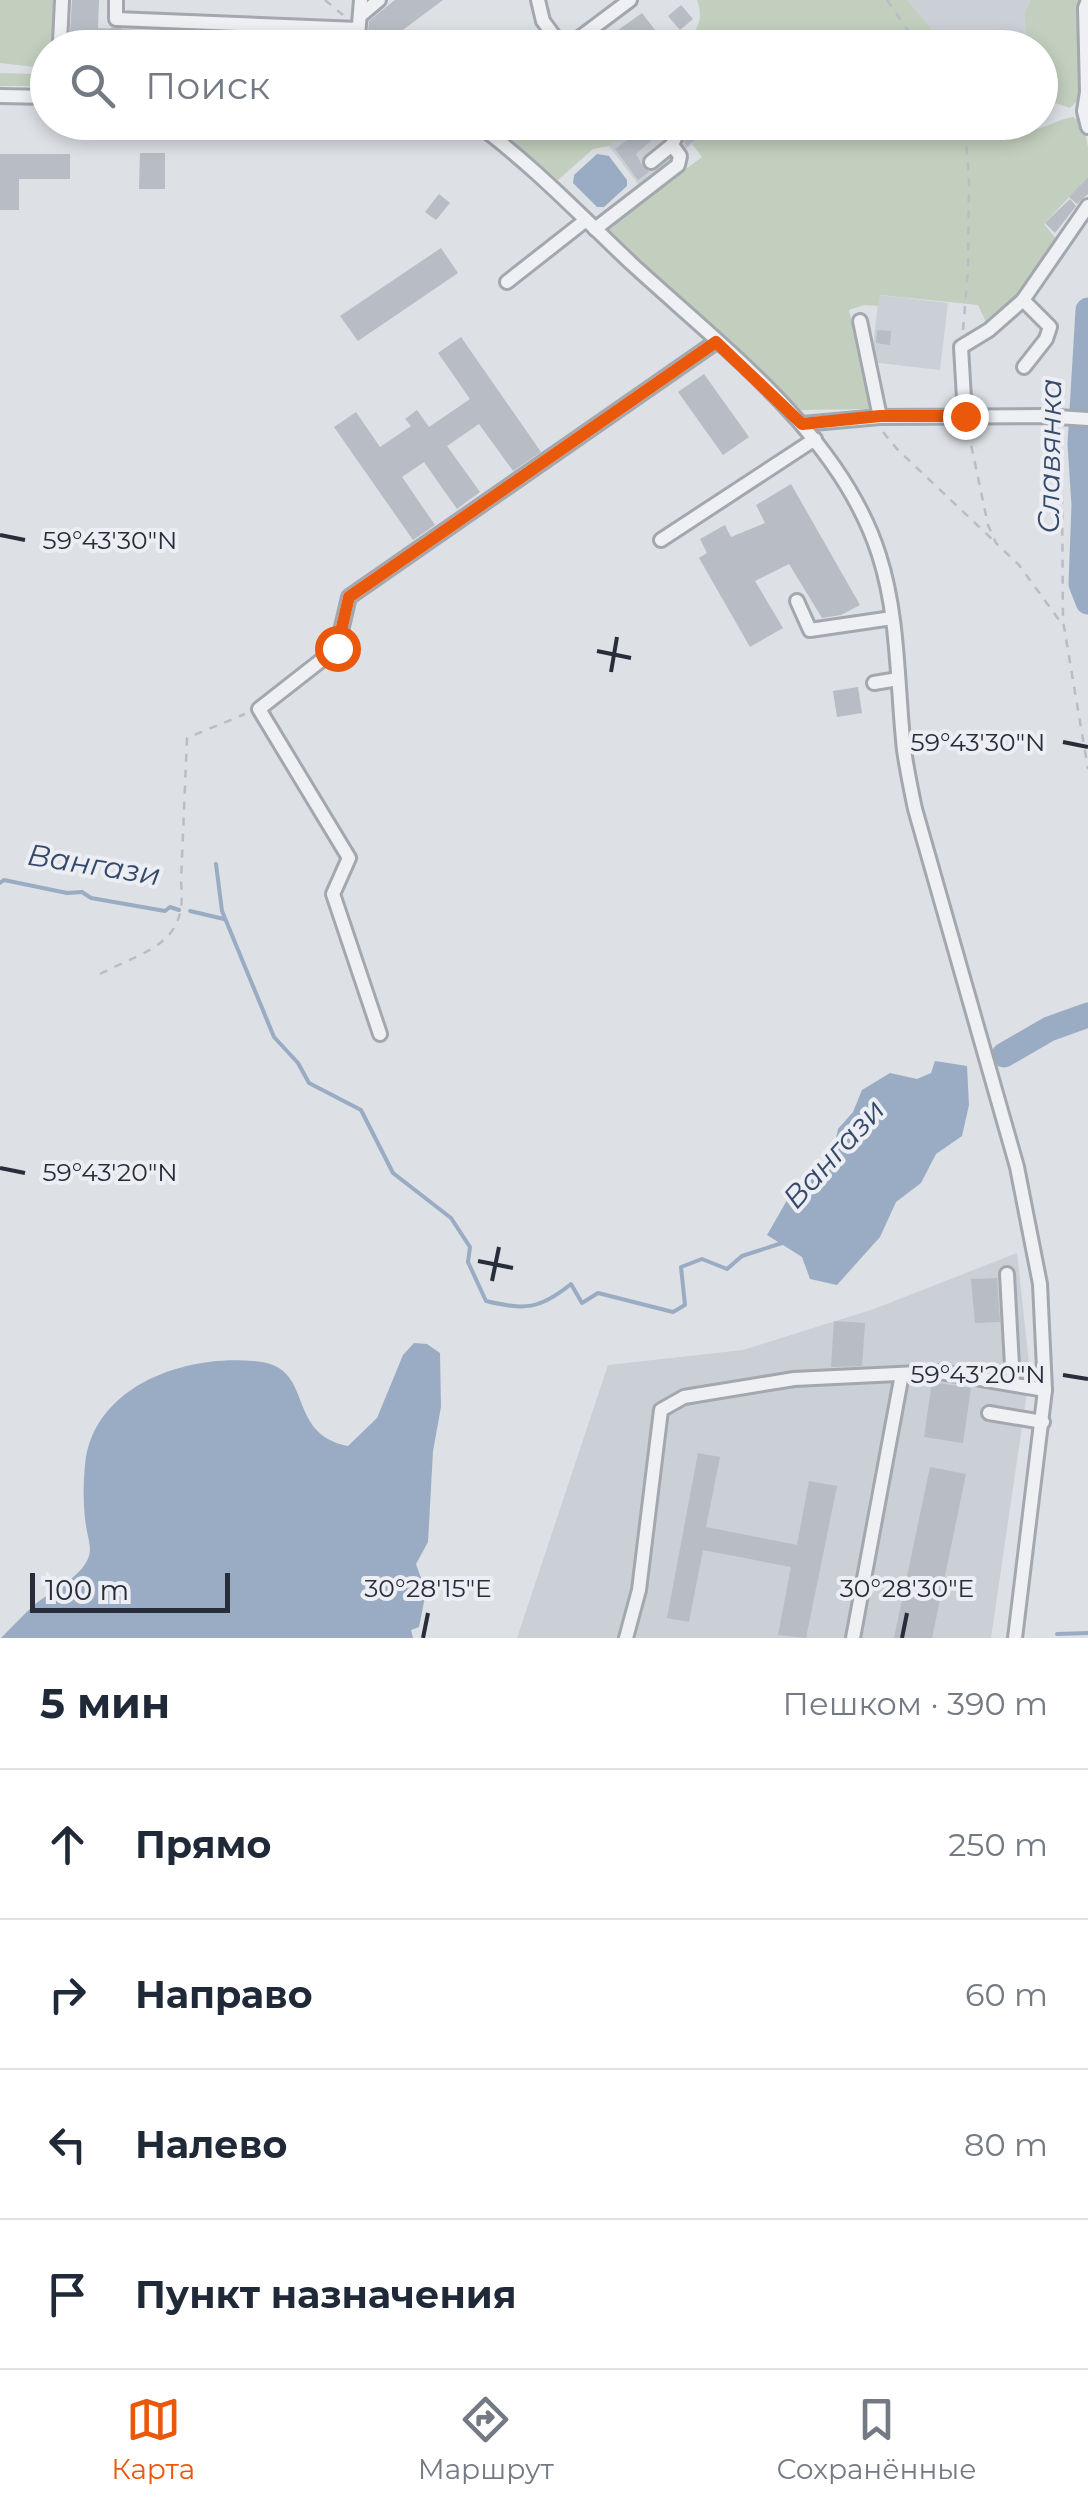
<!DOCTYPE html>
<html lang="ru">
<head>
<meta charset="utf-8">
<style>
  :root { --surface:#fff; --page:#f2f2f3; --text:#1f2937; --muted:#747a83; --line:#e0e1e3; --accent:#ea580c }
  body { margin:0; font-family:Montserrat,sans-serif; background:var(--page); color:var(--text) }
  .scale { position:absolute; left:30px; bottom:25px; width:200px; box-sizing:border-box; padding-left:10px; border:5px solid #272d3a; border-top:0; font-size:28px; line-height:35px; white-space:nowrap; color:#272d3a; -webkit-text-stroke:8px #eceef3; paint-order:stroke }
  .stop { position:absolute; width:30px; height:30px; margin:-22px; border:8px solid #ea580c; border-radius:50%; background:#fff }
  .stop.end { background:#ea580c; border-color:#fff; box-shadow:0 2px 10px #0008 }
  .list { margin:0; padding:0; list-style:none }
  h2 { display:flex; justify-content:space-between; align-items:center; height:130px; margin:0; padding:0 40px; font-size:42px }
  h2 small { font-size:32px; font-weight:400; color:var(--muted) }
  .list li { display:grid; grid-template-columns:65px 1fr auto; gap:30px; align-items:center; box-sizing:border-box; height:150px; padding:0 40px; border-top:2px solid var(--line) }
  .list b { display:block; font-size:38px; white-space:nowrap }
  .list em { font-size:32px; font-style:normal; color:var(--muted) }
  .icon { flex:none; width:55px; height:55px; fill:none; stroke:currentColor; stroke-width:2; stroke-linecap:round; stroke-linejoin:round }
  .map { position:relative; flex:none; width:1088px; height:1638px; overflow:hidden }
  .search { position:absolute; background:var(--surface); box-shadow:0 5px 15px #0003; left:30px; right:30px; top:30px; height:110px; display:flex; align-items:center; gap:25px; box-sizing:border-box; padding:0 35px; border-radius:55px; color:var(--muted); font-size:38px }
  .sheet { height:730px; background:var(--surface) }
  nav { display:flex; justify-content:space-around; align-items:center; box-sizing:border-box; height:140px; border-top:2px solid var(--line); background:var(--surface); font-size:28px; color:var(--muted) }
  nav a { display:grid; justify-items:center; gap:5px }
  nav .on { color:var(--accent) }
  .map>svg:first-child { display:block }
</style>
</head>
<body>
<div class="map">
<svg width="1088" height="1638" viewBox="0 0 1088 1638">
  <rect width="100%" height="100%" fill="#dde0e5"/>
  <g fill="#cbcfd6">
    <polygon points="907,0 1031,0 1024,14 1028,47 947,47"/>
    <polygon points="639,123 721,123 638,184 609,146"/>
    <polygon points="879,295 948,303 940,370 871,362"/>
    <polygon points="1017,1253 1030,1372 991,1638 517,1638 608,1365 743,1350 874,1309"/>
  </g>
  <g fill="#c2cfbe">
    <polygon points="0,0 54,0 52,47 48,48 47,86 0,86 0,73 33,74 35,67 0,63"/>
    <path d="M697,0h210l40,47h-266c15,-15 24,-25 16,-47z"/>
    <polygon points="1031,0 1082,0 1083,95 1070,108 1041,98 1040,48 1028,47 1024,14"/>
    <path d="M1073,117l10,6 5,24v30l-44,47 13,16 -37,56 -33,28 -9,-19 -98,-10 -2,11 -14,-1 -15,5 23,95 -4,4 -71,1 -192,-181 97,-72 -10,-13 29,-21h311l-4,7c17,0 28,-11 45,-13z"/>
    <polygon points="499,123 624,123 625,134 609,146 593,149 558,180 502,131"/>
  </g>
  <g fill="#9aacc3">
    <polygon points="597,154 609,156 627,180 627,186 604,207 597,207 573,183 574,175"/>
    <polygon points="935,1061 967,1066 969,1105 962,1136 936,1154 921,1183 896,1202 880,1237 837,1285 810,1279 802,1257 767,1235 790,1195 815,1176 834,1148 838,1129 853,1112 862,1090 890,1073 917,1079 931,1073"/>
    <path d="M414,1343l13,1 13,9 1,54 -8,44 -5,91 -12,22 10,28 -7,35 -8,3 2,8h-412c11,-11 21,-22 32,-32 17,-15 49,-28 56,-50 3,-8 -2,-22 -3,-30 -3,-21 -3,-41 -1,-61 8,-82 106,-113 177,-103 52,8 24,72 86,84l29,-28 26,-63z"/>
  </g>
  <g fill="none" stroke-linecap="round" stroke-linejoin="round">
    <g stroke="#9aacc3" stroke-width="4">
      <path d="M216,864l6,47 52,126 24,26 11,20 52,27 32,63 58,45 19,29 -2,15 18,39c39,9 53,9 85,-17l11,19 16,-10 75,19 12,-7 -4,-38 21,-8 25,10 15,-13 40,-13"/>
      <polyline points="0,883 4,880 67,893 82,892 91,898 165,911 170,907 179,910"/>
      <polyline points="190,911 224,919"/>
      <polyline points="1057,1634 1088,1633"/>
    </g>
    <g stroke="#9aacc3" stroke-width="25">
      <polyline points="1088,310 1080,444 1084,505 1081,584 1088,602"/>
      <polyline points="1004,1055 1049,1029 1088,1015"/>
    </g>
  </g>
  <g fill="#b7bcc5">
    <polygon points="72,0 99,0 98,28 332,39 332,48 69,48"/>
    <polygon points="395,0 443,0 380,47 368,31 369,21"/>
    <polygon points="681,5 693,19 680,30 668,16"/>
    <polygon points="642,13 655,30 633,48 593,48"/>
    <polygon points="989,34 999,48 969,48"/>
    <polygon points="651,122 672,122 636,154 643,167 649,172 638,180 615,149"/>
    <polygon points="697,122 720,122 687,146 684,142"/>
    <polygon points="140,153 165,153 165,189 139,189"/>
    <polygon points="0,154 70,154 70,179 19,179 19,210 0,210"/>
    <polygon points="1088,177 1088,194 1077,204 1069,197"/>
    <polygon points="439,194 450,203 436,220 425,212"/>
    <polygon points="1070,199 1076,206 1055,233 1045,223"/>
    <polygon points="441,248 458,273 358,341 340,316"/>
    <polygon points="877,330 891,331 890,345 876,343"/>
    <polygon points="461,337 541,452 513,471 479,424 447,446 480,492 457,509 424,462 402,477 435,525 413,540 334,427 356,412 380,447 411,426 405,419 417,410 429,427 470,399 438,353"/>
    <polygon points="704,374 749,437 723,455 678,392"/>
    <polygon points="791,484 860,605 841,615 822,618 789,564 755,581 783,628 750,647 699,558 707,553 700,539 725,525 731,537 765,523 756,505"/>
    <polygon points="858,687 862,713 837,717 833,691"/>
    <polygon points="997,1278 1000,1322 975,1323 971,1279"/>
    <polygon points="834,1321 865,1323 862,1366 831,1367"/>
    <polygon points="932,1382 971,1388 963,1443 924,1437"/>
    <polygon points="698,1453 720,1457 706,1527 797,1545 809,1481 837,1486 806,1638 778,1635 791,1567 703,1550 689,1622 667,1618"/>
    <polygon points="930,1467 966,1474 932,1638 894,1638"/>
  </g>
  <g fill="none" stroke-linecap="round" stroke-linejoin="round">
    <polyline stroke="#b9bcc3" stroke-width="12" stroke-dasharray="12 6" stroke-linecap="butt" points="115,48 116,28"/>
    <g stroke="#a3a7ae" stroke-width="18">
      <g id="minor">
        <polyline points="116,0 116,19 358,29"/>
        <polyline points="538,0 543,21 563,48"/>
        <polyline points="1088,0 1085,8 1087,92 1084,111 1088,127"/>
        <polyline points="360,16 379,0"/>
        <polyline points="60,42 62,0"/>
        <polyline points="357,48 361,0"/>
        <polyline points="566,48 630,0"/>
        <polyline points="0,96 48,97"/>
        <path d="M474,122c57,41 107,94 158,142 90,83 209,171 247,291 20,62 18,130 25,195 3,20 7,40 11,59l102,358 23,117 5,106 -30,248"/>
        <polyline points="651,162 672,145 679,129 687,122"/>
        <polyline points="595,229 678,165 680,156 672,145"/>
        <polyline points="507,282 586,220"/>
        <polyline points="1023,300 1050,327 1046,339 1024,367"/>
        <polyline points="860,321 880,417"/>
        <polyline points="965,416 961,347 989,330 1023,300 1088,206"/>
        <polyline points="802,424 880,417 1043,416 1088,419"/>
        <polyline points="661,540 815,439"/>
        <polyline points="797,601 810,630 892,618"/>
        <polyline points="874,683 898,679"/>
        <polyline points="380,1034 333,894 349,858 259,709 337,648 349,597 716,342"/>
        <polyline points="1007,1274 1013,1384"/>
        <polyline points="989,1413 1043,1422"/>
        <polyline points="626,1638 639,1590 661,1410 684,1397 794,1379 939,1372 1045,1390"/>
        <polyline points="853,1638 902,1374"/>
      </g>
    </g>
    <g stroke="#bbbdc4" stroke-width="2.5" stroke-dasharray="8 8" stroke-linecap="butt">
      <polyline points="325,0 343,15"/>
      <polyline points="887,0 920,48"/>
      <polyline points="963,330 968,270 969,176 964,122"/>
      <polyline points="968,430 988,525 996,543 1019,565 1062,624"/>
      <polyline points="883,432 897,449 995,542"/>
      <polyline points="1057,432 1062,487 1063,621 1088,769"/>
      <path d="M100,974c48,-25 88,-29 81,-92l6,-144 58,-24"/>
    </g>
    <use href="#minor" stroke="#eff0f4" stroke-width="12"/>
  </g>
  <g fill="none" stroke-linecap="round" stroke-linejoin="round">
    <polyline stroke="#ea580c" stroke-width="12" points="337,648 349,597 716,342 802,424 880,416 965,416"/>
  </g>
  <path fill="none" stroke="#272d3a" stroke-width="4" d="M0,535l25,5M597,651l34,7M611,672l6,-35M1063,742l25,5M0,1168l25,5M478,1261l35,7M492,1281l7,-34M1063,1375l25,4M423,1638l5,-25M902,1638l5,-25"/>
  <g text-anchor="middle" stroke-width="8" stroke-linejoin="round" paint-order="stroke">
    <g font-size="30" font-style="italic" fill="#354a6b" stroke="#eceef3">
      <text transform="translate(1050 456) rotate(-89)" y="10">Славянка</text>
      <text transform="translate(94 865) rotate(9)" y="10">Вангази</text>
      <text transform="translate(834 1154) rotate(-48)" y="10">Вангази</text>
    </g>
  </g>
  <g font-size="25" text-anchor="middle" fill="#272d3a" stroke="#eceef3" stroke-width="8" stroke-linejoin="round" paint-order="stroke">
    <text x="110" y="549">59°43'30"N</text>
    <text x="978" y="751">59°43'30"N</text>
    <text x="110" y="1181">59°43'20"N</text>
    <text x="978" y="1383">59°43'20"N</text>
    <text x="428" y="1597">30°28'15"E</text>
    <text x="907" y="1597">30°28'30"E</text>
  </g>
</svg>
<div class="scale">100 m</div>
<div class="stop" style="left:337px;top:648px"></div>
<div class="stop end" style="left:965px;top:416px"></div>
<div class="search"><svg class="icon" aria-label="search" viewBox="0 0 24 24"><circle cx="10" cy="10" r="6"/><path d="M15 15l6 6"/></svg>Поиск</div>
</div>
<section class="sheet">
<h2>5 мин<small>Пешком · 390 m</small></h2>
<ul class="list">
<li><svg class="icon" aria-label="ahead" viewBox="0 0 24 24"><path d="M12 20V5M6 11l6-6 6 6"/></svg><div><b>Прямо</b></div><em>250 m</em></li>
<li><svg class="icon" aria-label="right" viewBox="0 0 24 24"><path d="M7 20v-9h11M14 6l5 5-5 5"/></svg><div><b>Направо</b></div><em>60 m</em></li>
<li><svg class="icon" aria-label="left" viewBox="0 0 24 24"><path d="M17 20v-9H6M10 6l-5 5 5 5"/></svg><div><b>Налево</b></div><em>80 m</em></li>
<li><svg class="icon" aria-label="arrive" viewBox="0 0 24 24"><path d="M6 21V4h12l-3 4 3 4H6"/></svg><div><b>Пункт назначения</b></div></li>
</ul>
</section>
<nav>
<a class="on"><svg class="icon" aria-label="map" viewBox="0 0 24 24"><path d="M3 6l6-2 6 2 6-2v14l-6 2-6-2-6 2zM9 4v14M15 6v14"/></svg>Карта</a>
<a><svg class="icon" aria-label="directions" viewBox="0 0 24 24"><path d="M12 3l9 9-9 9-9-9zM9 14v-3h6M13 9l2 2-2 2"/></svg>Маршрут</a>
<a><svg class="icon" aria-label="saved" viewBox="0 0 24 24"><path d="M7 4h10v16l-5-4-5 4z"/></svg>Сохранённые</a>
</nav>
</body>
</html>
